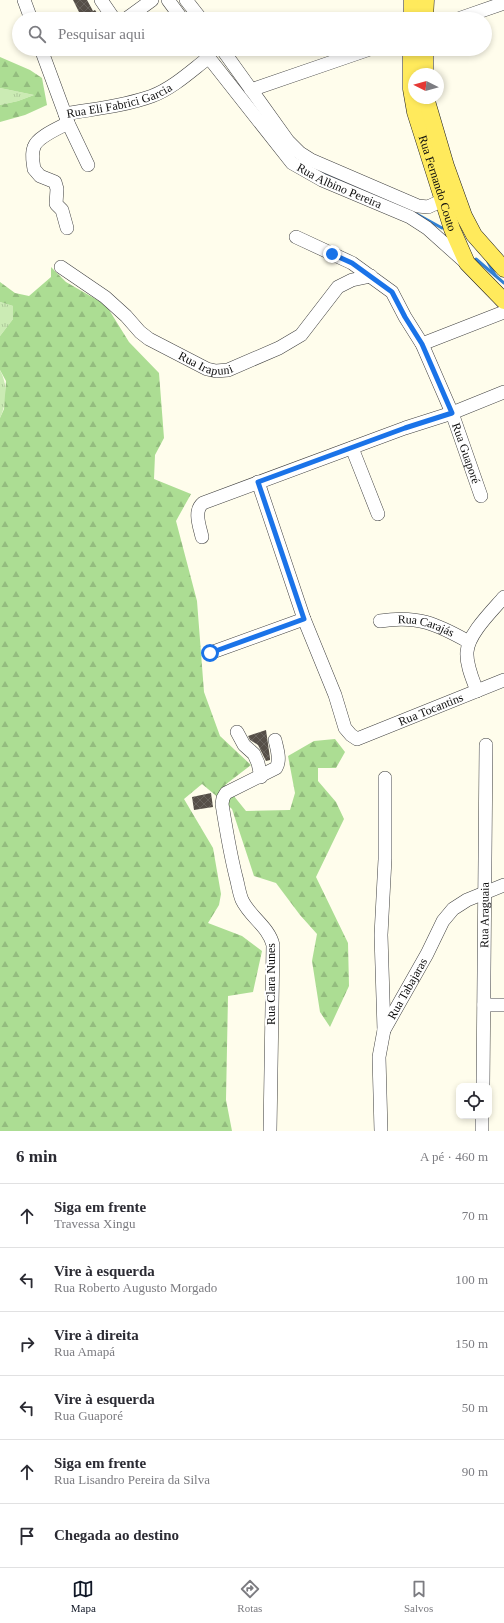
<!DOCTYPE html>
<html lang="pt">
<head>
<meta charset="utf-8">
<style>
  :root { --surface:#fff; --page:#f2f2f3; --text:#2b2b33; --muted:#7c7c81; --line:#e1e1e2; --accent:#111827 }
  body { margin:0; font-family:"Times New Roman",serif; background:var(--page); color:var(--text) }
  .controls { position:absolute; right:12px; bottom:12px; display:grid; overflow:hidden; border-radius:8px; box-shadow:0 2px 6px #0003 }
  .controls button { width:36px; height:36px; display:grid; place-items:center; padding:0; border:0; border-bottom:1px solid var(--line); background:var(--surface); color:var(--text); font:20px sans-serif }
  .compass { position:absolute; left:408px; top:68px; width:36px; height:36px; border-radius:50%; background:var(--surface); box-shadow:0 2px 6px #0003; rotate:275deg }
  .stop { position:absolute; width:12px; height:12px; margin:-9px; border:3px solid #1a73e8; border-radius:50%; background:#fff }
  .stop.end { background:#1a73e8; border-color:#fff; box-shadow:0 1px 4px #0008 }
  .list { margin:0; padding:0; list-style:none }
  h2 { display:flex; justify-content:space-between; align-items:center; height:52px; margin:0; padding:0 16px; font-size:17px }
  h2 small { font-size:13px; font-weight:400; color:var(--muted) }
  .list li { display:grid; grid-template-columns:26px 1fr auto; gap:12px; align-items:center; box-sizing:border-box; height:64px; padding:0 16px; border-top:1px solid var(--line) }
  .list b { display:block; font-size:15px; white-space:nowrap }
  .list p { margin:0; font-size:13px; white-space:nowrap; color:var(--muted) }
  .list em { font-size:13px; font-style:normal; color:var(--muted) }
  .icon { flex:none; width:22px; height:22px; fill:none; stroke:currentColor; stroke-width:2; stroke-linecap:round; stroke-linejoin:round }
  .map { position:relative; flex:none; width:504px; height:1131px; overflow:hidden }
  .search { position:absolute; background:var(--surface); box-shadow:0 2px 6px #0003; left:12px; right:12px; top:12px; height:44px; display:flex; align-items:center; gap:10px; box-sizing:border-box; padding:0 14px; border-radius:22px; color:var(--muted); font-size:15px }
  .sheet { height:436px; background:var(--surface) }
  nav { display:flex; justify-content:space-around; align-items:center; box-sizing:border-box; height:56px; border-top:1px solid var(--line); background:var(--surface); font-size:11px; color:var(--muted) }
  nav a { display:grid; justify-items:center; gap:2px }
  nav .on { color:var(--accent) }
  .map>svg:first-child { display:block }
</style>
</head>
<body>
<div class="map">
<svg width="504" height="1131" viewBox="0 0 504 1131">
  <defs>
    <pattern id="grass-tufts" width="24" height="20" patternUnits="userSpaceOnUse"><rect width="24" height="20" fill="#cbebb4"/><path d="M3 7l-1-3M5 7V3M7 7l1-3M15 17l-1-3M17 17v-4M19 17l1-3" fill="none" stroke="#adc89a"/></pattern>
    <pattern id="forest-firs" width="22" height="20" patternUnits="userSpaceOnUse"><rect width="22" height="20" fill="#acdd93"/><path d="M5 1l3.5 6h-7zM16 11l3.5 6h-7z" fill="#93bc7e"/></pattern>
    <pattern id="building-cross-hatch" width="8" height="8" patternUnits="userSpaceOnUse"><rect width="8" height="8" fill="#564f48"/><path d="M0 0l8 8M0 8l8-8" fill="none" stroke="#69645e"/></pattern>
  </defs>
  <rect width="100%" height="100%" fill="#fffdec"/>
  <g fill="url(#grass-tufts)">
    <polygon points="0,88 34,95 18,101 0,105"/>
    <polygon points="0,302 13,306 13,319 0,336"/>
    <path d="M0,370c8,15 7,33 0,48z"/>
  </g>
  <g fill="url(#forest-firs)">
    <polygon points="0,57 30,70 42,78 47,105 25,115 0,122 0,105 18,101 34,95 0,88"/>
    <polygon points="51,267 66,282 106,305 129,342 159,373 164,438 155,455 154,479 191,494 176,521 197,601 204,692 220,736 251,765 225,785 246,811 290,810 295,793 288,756 314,741 335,739 345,752 336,768 318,768 318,781 336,802 344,819 316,877 348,943 349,986 330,1027 320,1012 312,961 317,934 300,915 276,883 254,876 232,809 202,784 184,799 213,848 221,894 219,905 208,923 242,936 262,951 253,992 228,996 226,1100 232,1131 0,1131 0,418 4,409 6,381 0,370 0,336 13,319 13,306 0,302 0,282 15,293 29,296 51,277"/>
  </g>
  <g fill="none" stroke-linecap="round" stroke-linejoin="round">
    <g stroke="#3281d4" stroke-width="3">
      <polyline points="318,170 408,209"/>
      <polyline points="413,212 442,228"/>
      <polyline points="476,259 504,283"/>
      <polyline points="488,262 495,275"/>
    </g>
  </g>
  <g fill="url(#building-cross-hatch)">
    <polygon points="73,0 87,0 93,11 95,10 101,19 80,19 82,18"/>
    <polygon points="266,730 270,758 270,760 266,761 258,745 250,740 248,736"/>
    <polygon points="211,793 213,807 194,810 192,797"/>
  </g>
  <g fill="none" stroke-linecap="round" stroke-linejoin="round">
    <g stroke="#404040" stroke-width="14">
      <g id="minor">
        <polyline points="24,0 31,19"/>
        <polyline points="101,0 114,19"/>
        <polyline points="168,0 182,19"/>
        <polyline points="186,0 201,19"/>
        <polyline points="126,19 152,0"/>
        <polyline points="458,19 504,3"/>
        <polyline points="41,49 65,114"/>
        <path id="s1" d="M202,49l90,114 30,17 88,37 17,11 38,34"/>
        <polyline points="222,49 288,141 300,153 311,160 418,206 428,207 443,200"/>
        <polyline points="251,90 370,49"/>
        <polyline points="68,123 88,165"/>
        <path id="s2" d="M67,228l-5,-18 -6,-6 1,-15 -2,-7 -15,-6 -6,-7c-1,-7 -3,-15 0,-22 3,-10 25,-19 34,-24l-3,-9c28,-5 60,-8 87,-18 21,-8 39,-25 56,-38"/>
        <path id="s3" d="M296,237l56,26 40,29 13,25 17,27 30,69 29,83"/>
        <path id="s4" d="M61,267l44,30 21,19 14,16 9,7 58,30 9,2 12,-1 51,-22 22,-13 37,-48 14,-7 19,-4"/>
        <polyline points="422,344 504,312"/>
        <polyline points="352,448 378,514"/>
        <path id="s5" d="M258,482l46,137 31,76 10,33 6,7 6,4 147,-59"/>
        <path d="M202,537c-2,-10 -9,-26 1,-34l202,-75 47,-15 52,-21"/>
        <path id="s6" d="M380,621c38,-6 57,3 89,21"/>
        <polyline points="210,653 304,619"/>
        <path d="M477,691c-4,-11 -11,-26 -10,-39 1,-18 25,-41 37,-55"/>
        <polyline points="237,732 244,745 254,754 258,763 261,777"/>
        <polyline points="484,1005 504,1005"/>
        <polyline points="384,1030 381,935 385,859 385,778"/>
        <path id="s7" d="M483,1086l3,-341"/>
        <path d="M270,1131l3,-186c-4,-18 -23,-28 -31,-45 -3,-7 -4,-16 -6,-23 -6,-24 -10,-48 -14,-73l1,-6 3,-5 50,-25c5,-8 1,-19 -1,-28"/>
        <path id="s8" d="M381,1131l-2,-74 5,-27 43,-76 16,-33 10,-12 14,-9 37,-15"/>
        <polyline points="482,1131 482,1116"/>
      </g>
    </g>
    <g stroke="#1e1e1e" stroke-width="17">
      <g id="major">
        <polyline points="412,19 412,0"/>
        <polyline points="425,19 426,0"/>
        <path id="s9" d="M411,49v40l4,23 37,117 15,34 37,38"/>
        <polyline points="425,74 425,49"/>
        <polyline points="426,98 446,166 464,216 474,235 504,269"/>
      </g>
    </g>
    <use href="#minor" stroke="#fff" stroke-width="13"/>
    <use href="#major" stroke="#ffea5c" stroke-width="16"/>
  </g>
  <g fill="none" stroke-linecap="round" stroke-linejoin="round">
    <polyline stroke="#1a73e8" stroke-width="5" points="210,653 304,619 258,482 405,428 452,413 422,344 405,317 392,292 352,263 332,254"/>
  </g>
  <g text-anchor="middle" stroke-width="4" stroke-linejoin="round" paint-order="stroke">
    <g font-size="12" fill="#0d0d0d" stroke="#fff">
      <text dy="4" stroke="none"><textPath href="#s2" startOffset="205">Rua Eli Fabrici Garcia</textPath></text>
      <text dy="4" stroke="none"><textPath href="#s9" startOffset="138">Rua Fernando Couto</textPath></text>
      <text dy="4" stroke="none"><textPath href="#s1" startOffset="198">Rua Albino Pereira</textPath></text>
      <text dy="4" stroke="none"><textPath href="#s4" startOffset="177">Rua Irapuni</textPath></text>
      <text dy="4" stroke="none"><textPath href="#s3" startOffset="289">Rua Guaporé</textPath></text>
      <text dy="4" stroke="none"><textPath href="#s6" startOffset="47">Rua Carajás</textPath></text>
      <text dy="4" stroke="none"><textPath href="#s5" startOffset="357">Rua Tocantins</textPath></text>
      <text dy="4" stroke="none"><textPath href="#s7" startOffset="171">Rua Araguaia</textPath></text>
      <text transform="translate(271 984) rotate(-90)" y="4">Rua Clara Nunes</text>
      <text dy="4" stroke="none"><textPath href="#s8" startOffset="149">Rua Tabajaras</textPath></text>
    </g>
  </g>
</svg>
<div class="controls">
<button><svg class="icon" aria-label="locate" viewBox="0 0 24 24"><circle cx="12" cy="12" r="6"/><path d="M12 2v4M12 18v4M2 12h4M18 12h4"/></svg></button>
</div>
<svg class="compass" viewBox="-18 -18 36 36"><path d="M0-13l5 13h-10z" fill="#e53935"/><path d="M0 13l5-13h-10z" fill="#7c7c81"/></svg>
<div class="stop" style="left:210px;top:653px"></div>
<div class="stop end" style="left:332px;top:254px"></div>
<div class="search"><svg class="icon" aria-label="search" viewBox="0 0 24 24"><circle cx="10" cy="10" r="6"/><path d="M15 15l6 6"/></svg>Pesquisar aqui</div>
</div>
<section class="sheet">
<h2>6 min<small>A pé · 460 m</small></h2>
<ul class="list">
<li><svg class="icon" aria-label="ahead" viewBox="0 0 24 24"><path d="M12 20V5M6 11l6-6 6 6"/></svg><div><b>Siga em frente</b><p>Travessa Xingu</p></div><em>70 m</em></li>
<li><svg class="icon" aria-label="left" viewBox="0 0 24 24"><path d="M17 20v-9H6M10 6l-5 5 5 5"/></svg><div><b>Vire à esquerda</b><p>Rua Roberto Augusto Morgado</p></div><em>100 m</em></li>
<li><svg class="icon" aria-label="right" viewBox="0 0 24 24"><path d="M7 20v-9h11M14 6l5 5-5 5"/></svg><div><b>Vire à direita</b><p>Rua Amapá</p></div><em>150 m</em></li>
<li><svg class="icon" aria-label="left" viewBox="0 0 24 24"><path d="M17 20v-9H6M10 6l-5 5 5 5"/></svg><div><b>Vire à esquerda</b><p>Rua Guaporé</p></div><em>50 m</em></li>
<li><svg class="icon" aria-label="ahead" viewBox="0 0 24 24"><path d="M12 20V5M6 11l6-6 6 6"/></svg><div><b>Siga em frente</b><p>Rua Lisandro Pereira da Silva</p></div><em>90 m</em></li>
<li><svg class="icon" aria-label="arrive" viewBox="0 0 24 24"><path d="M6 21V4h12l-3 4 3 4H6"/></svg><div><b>Chegada ao destino</b></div></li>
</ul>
</section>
<nav>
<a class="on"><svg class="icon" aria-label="map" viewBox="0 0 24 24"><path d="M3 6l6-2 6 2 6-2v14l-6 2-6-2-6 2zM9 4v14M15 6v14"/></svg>Mapa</a>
<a><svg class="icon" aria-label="directions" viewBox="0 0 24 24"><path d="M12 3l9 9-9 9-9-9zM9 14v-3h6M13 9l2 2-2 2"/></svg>Rotas</a>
<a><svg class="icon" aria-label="saved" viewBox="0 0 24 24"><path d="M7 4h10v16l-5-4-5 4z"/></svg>Salvos</a>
</nav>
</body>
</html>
